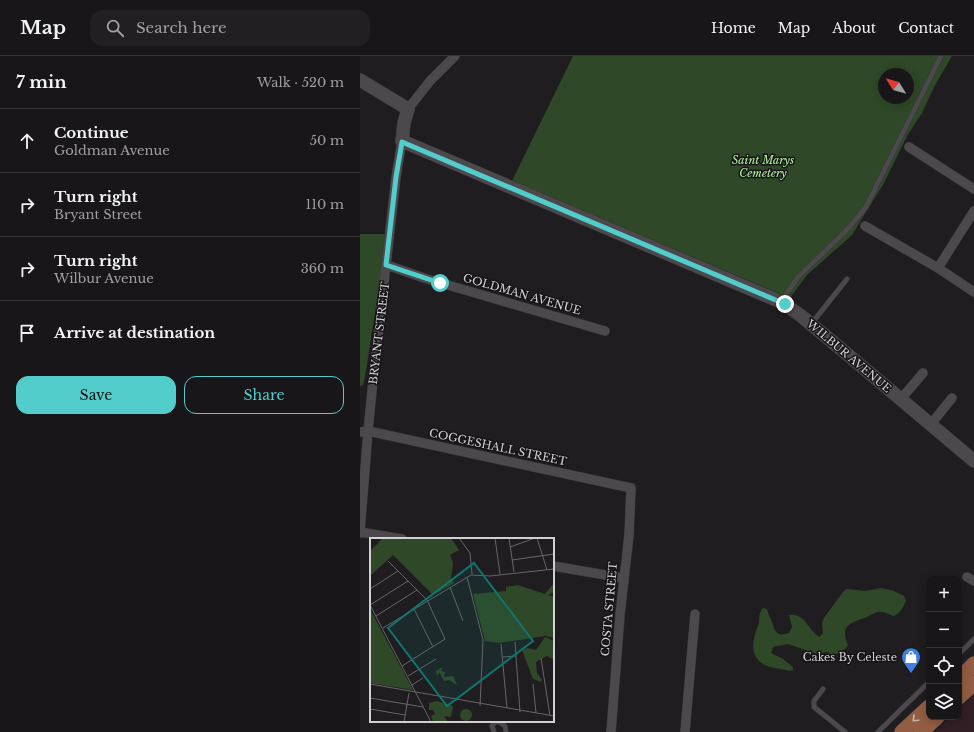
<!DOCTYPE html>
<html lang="en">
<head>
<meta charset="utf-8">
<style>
  :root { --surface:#181619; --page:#211f22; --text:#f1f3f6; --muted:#9f9fa2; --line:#363538; --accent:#52cdcc }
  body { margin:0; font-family:"Libre Baskerville",serif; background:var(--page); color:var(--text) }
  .controls { position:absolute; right:12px; bottom:12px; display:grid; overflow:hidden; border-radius:8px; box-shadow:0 2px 10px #0003 }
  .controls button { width:36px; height:36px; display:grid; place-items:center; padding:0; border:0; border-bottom:1px solid var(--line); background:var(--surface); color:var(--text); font:20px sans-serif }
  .compass { position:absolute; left:518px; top:12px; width:36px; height:36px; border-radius:50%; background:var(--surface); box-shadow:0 2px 10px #0003; rotate:307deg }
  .stop { position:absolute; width:12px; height:12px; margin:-9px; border:3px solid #52cdcc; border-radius:50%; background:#fff }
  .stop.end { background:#52cdcc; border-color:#fff; box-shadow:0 1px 4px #0008 }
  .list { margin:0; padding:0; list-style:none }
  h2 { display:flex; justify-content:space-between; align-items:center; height:52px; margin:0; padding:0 16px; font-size:17px }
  h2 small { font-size:13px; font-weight:400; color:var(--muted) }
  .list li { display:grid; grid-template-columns:26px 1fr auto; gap:12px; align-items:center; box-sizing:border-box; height:64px; padding:0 16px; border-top:1px solid var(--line) }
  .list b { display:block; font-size:15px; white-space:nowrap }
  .list p { margin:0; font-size:13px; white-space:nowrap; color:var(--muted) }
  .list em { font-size:13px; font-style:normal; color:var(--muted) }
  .actions { display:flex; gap:8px; padding:12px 16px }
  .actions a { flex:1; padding:9px 0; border:1px solid var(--accent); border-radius:12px; text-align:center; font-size:14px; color:var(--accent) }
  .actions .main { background:var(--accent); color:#111 }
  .icon { flex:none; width:22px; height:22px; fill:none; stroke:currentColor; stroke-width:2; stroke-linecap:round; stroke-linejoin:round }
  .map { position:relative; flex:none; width:614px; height:676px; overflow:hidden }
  header { display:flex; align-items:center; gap:24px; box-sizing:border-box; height:56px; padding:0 20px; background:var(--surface); border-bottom:1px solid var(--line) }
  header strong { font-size:19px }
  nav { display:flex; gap:22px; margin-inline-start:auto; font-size:14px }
  .search { width:280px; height:36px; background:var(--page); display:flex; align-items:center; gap:10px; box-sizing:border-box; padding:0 14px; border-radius:12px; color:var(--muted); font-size:15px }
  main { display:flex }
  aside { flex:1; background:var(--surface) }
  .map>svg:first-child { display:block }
</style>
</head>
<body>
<header>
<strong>Map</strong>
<div class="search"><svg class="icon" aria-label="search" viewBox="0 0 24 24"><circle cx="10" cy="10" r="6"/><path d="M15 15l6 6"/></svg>Search here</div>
<nav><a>Home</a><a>Map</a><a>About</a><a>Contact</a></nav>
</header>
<main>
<aside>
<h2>7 min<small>Walk · 520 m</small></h2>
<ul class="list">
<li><svg class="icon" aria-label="ahead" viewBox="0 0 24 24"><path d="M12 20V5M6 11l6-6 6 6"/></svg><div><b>Continue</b><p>Goldman Avenue</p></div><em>50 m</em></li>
<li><svg class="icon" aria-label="right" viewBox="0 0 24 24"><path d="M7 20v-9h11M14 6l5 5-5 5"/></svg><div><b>Turn right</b><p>Bryant Street</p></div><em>110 m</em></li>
<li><svg class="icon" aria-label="right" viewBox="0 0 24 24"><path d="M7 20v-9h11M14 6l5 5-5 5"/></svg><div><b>Turn right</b><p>Wilbur Avenue</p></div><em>360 m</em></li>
<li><svg class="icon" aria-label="arrive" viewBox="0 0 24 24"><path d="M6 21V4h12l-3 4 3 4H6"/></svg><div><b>Arrive at destination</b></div></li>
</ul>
<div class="actions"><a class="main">Save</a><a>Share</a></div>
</aside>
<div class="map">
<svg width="614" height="676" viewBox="0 0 614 676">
  <rect width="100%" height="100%" fill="#201d21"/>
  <polygon fill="#321f25" points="614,639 614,676 575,676 591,661 599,661 599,653"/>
  <g fill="#2f4827" fill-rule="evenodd">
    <path d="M213,0h379l-18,31 -12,26 -15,23 -23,47 -32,52 -45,40 -17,23 -278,-117zM524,18h24v24h-24z"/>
    <polygon points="0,178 25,178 19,231 5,321 3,329 0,330"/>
    <path d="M521,532l13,3 10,5 2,5c-3,6 -5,12 -12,15 -4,-1 -8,-4 -12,-4 -5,-1 -11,3 -15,5 -15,6 -28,7 -19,28l-3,4 -10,6h-3l-5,-3 -10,2 -29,-10 -15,3 -2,6 12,6 10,8v3l-3,1c-7,-2 -19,-3 -25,-6 -16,-8 -13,-25 -7,-39 2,-6 0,-13 5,-18l4,1c1,5 4,9 5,13 3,10 5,15 17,11l3,-6 -3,-12c16,-3 19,16 31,22l3,-4 -1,-10 2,-5 19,-26 3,-3 19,2z"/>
  </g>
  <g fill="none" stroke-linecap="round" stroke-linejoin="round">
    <g stroke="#3a373b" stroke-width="5.5">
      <g id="lane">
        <polyline points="422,244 438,221 486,175 506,151 581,0"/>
        <polyline points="452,267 487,223"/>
        <polyline points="599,598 614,583"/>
        <polyline points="463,633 454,645 454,651 485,676"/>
        <polyline points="134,676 132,670 135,666 139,666 145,670 146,676"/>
        <polyline points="518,676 569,626"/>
      </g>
    </g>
    <g stroke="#3a373b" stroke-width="10">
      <g id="street">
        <polyline points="48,53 70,25 95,0"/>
        <polyline points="549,91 614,133"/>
        <polyline points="505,170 578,212 614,236"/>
        <polyline points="27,209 64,222 245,275"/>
        <polyline points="578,212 614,155"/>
        <polyline points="541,343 563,317"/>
        <polyline points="571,368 592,342"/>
        <polyline points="0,376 8,375 271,432 269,479 260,559 251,676"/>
        <polyline points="0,476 42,483"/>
        <polyline points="0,477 8,375 14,315 36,121 42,85"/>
        <polyline points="193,510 263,522"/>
        <polyline points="607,521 614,525"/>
        <polyline points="325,676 335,558"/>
      </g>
    </g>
    <g stroke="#3a373b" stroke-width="14">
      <polyline id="secondary" points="0,24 48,53 44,67 42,85 421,246 440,259 487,298 614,405"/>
    </g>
    <g stroke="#3a373b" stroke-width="16">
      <g id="primary">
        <polyline points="599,623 614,608"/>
        <polyline points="599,641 614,627"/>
        <polyline points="542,676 569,651"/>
        <polyline points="561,676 577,661"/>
      </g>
    </g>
    <use href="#lane" stroke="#4c494d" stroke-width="4.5"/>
    <use href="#street" stroke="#4c494d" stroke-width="9"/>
    <use href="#secondary" stroke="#4c494d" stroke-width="13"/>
    <use href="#primary" stroke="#935d43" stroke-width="15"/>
  </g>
  <defs><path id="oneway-chevron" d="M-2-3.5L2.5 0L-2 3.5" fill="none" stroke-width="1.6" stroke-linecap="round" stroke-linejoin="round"/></defs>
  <use stroke="#c3b3af" href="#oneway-chevron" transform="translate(555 663) rotate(137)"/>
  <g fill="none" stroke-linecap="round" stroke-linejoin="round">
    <polyline stroke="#52cdcc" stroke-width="5" points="80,227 26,209 36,121 42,86 425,248"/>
  </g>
  <defs>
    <g id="shop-pin" transform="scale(1)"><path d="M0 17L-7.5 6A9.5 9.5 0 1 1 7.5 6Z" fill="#3f7fe0" stroke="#171418"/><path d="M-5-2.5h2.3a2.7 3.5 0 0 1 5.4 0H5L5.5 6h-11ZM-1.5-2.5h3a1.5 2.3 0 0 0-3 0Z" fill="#fff"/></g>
  </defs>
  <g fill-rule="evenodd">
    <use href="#shop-pin" x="551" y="601"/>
  </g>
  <g text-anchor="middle" stroke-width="3" stroke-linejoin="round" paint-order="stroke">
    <g font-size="11" font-style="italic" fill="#b5f9a0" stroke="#171418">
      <text x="403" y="108">Saint Marys<tspan x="403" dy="13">Cemetery</tspan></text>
    </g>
    <g font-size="11" fill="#d3d0d3" stroke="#171418">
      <text transform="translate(162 238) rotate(16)" y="4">GOLDMAN AVENUE</text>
      <text transform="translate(19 277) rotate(-83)" y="4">BRYANT STREET</text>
      <text transform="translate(489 300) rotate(40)" y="4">WILBUR AVENUE</text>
      <text transform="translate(138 391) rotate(12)" y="4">COGGESHALL STREET</text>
      <text transform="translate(249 553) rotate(-85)" y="4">COSTA STREET</text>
    </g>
    <g font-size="11" fill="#d3d0d3" stroke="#171418" text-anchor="end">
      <text x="537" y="605">Cakes By Celeste</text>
    </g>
  </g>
  <g transform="translate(10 482)">
    <rect width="184" height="184" fill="#201d21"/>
    <path d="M13,0h68l8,12 -9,5 3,8 -2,16 3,4 -21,12 -40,-40 -23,21v-25zM184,45v9l-6,3 6,2v41l-9,-2 -46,7 -14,-2 -12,-47 33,-3v-4l12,-2 27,9zM0,71l43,81 -43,-7zM175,99l9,4v19l-7,-4 -11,6 1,11 5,7 -1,2 -8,-3 -11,-29 5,-2 9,2zM73,129l-2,4 4,1 -1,5 9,-1 4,9 -8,-5 -5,1 -5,-9 -2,5 -1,-6zM67,163l16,5 -2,11 -7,-1 4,6h-15l-2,-6 4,-2 -2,-4h-4v-7zM90 177a6 6 0 1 1 12 0a6 6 0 1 1-12 0Z" fill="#2f4827"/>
    <path fill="none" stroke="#686568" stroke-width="1" d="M89,0l11,15 2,21M125,0l5,36M139,0l5,34M167,0l10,32M140,9l25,-9M142,22l42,-6M18,23l39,39 18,39 -43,27M97,39l16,63 -3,66M80,49l13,34M0,51l28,-18M0,67l38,-24M0,67l61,117M44,71l19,38M6,78l41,-26M13,90l88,-53 19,1 64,-7M145,104l5,70M131,106l6,64M133,119l13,-1M171,120l9,58M38,138l28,-17M0,146l184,32M163,146l3,29M42,147l11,-7M0,160l53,9M0,171l35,6M34,184l5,-29"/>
    <path fill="#0f766e" fill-opacity="0.15" stroke="#0f766e" stroke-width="2" d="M104,25l59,78 -86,65 -59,-78z"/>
    <rect width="184" height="184" fill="none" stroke="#d3d0d3" stroke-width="2"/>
  </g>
</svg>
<div class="controls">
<button>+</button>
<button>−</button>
<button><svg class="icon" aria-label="locate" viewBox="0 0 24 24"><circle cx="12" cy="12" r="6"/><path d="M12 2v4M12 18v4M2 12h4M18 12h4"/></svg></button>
<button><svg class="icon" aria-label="layers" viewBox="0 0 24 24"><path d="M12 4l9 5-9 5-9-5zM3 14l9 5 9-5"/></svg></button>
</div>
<svg class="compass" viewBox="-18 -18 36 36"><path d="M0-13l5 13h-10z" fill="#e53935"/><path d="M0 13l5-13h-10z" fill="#9f9fa2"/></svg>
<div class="stop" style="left:80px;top:227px"></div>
<div class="stop end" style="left:425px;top:248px"></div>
</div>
</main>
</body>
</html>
